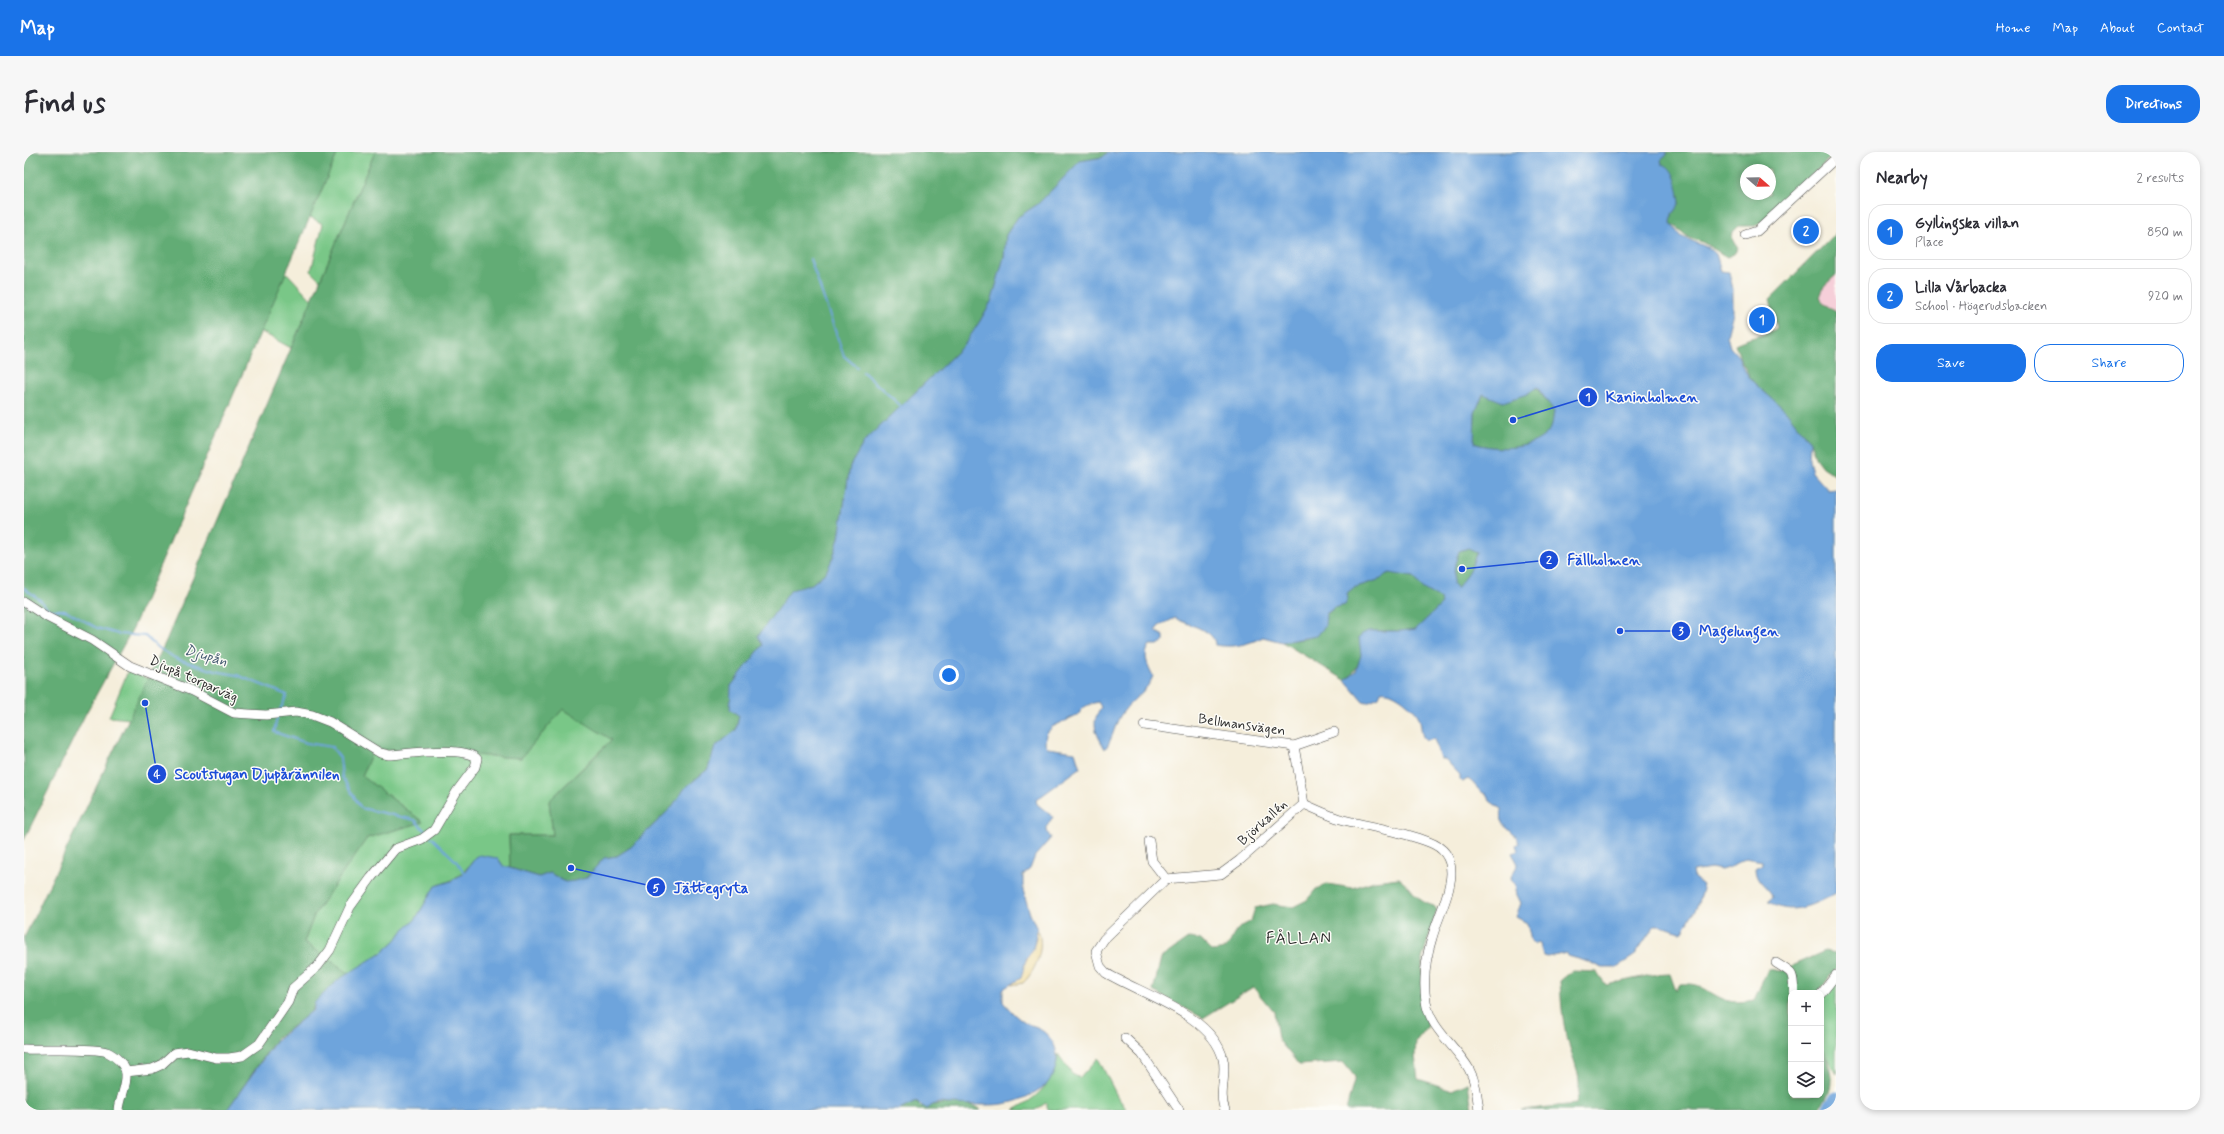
<!DOCTYPE html>
<html lang="en">
<head>
<meta charset="utf-8">
<style>
  :root { --surface:#fff; --page:#f7f7f7; --text:#2b2b33; --muted:#7c7c81; --line:#e1e1e2; --accent:#1a73e8 }
  body { margin:0; font-family:Mynerve,sans-serif; background:var(--page); color:var(--text) }
  .controls { position:absolute; right:12px; bottom:12px; display:grid; overflow:hidden; border-radius:8px; box-shadow:0 2px 6px #0003 }
  .controls button { width:36px; height:36px; display:grid; place-items:center; padding:0; border:0; border-bottom:1px solid var(--line); background:var(--surface); color:var(--text); font:20px sans-serif }
  .compass { position:absolute; left:1716px; top:12px; width:36px; height:36px; border-radius:50%; background:var(--surface); box-shadow:0 2px 6px #0003; rotate:110deg }
  .you { position:absolute; left:925px; top:523px; width:14px; height:14px; margin:-10px; border:3px solid #fff; border-radius:50%; background:#1a73e8; box-shadow:0 0 0 6px #1a73e833 }
  .badge { display:grid; place-items:center; width:26px; height:26px; border-radius:50%; background:var(--accent); color:#fff; font-size:13px; font-weight:700 }
  .pin { position:absolute; translate:-50% -50%; border:2px solid #fff; box-shadow:0 1px 4px #0006 }
  .list { margin:0; padding:0; list-style:none }
  h2 { display:flex; justify-content:space-between; align-items:center; height:52px; margin:0; padding:0 16px; font-size:17px }
  h2 small { font-size:13px; font-weight:400; color:var(--muted) }
  .list li { display:grid; grid-template-columns:26px 1fr auto; gap:12px; align-items:center; box-sizing:border-box; height:56px; margin:0 8px 8px; padding:0 8px; border:1px solid var(--line); border-radius:16px }
  .list b { display:block; font-size:15px; white-space:nowrap }
  .list p { margin:0; font-size:13px; white-space:nowrap; color:var(--muted) }
  .list em { font-size:13px; font-style:normal; color:var(--muted) }
  .actions { display:flex; gap:8px; padding:12px 16px }
  .actions a { flex:1; padding:9px 0; border:1px solid var(--accent); border-radius:16px; text-align:center; font-size:14px; color:var(--accent) }
  .actions .main { background:var(--accent); color:#fff }
  .icon { flex:none; width:22px; height:22px; fill:none; stroke:currentColor; stroke-width:2; stroke-linecap:round; stroke-linejoin:round }
  .map { position:relative; flex:none; width:1812px; height:958px; overflow:hidden; border-radius:16px }
  header { display:flex; align-items:center; gap:24px; box-sizing:border-box; height:56px; padding:0 20px; background:var(--accent); color:#fff }
  header strong { font-size:19px }
  nav { display:flex; gap:22px; margin-inline-start:auto; font-size:14px }
  .intro { display:flex; align-items:center; justify-content:space-between; box-sizing:border-box; height:96px; padding:0 24px }
  h1 { margin:0; font-size:28px }
  .button { padding:10px 18px; border-radius:16px; background:var(--accent); color:#fff; font-size:14px; font-weight:700 }
  main { display:flex; gap:24px; padding:0 24px }
  aside { flex:1; background:var(--surface); border-radius:16px; box-shadow:0 2px 6px #0003 }
  .map>svg:first-child { display:block }
</style>
</head>
<body>
<header>
<strong>Map</strong>
<nav><a>Home</a><a>Map</a><a>About</a><a>Contact</a></nav>
</header>
<div class="intro"><h1>Find us</h1><a class="button">Directions</a></div>
<main>
<div class="map">
<svg width="1812" height="958" viewBox="0 0 1812 958">
  <rect width="100%" height="100%" fill="#fdfcf7"/>
  <filter id="ink" filterUnits="userSpaceOnUse"><feTurbulence type="fractalNoise" baseFrequency=".025" numOctaves="2"/><feDisplacementMap in="SourceGraphic" scale="8" xChannelSelector="R" yChannelSelector="G"/><feConvolveMatrix kernelMatrix="1 2 1 2 8 2 1 2 1" color-interpolation-filters="sRGB"/></filter>
  <filter id="wash" filterUnits="userSpaceOnUse"><feTurbulence type="fractalNoise" baseFrequency=".012" numOctaves="4" result="noise"/><feDisplacementMap in="SourceGraphic" scale="16" xChannelSelector="R" yChannelSelector="G"/><feGaussianBlur stdDeviation="0.9" result="paint"/><feColorMatrix in="noise" values="0 0 0 0 0 0 0 0 0 0 0 0 0 0 0 0 0 1.4 0 .05"/><feComposite in="paint" operator="in"/></filter>
  <g filter="url(#wash)">
    <rect width="100%" height="100%" fill="#f5eedb"/>
    <polygon fill="#f6cfd9" points="1812,123 1812,160 1799,151 1796,145 1800,134"/>
    <g fill="#79c787" stroke="#527959">
      <polygon points="314,0 351,0 296,128 287,119 299,72 286,65"/>
      <polygon points="262,120 288,148 267,196 236,179"/>
      <polygon points="104,519 154,538 139,570 85,565"/>
      <path d="M539,557l49,30 -63,62 4,34h-44l1,33 -34,-11c-13,17 -20,23 -41,29l-20,34 -13,11 -6,9 -12,11 -34,23 -46,-32 11,-29 52,-75 56,-16 -61,-46 11,-27 148,9z"/>
      <polygon points="1812,826 1812,922 1797,896 1797,847"/>
      <path d="M1034,902l14,20 8,4 18,-20 19,38 10,14h-79l-2,-7 -11,7h-21c22,-11 43,-30 44,-56z"/>
    </g>
    <g fill="#62ac74" stroke="#466c50" fill-rule="evenodd">
      <polygon points="0,0 314,0 109,476 61,563 0,688"/>
      <polygon points="351,0 1084,0 1079,5 1056,9 1014,52 994,65 982,83 980,105 968,148 956,169 941,192 840,290 826,314 815,386 809,406 802,420 788,432 767,439 734,484 739,493 707,534 715,564 712,578 691,595 684,617 661,636 647,656 607,695 593,704 580,706 562,726 551,729 541,730 526,721 515,725 486,716 485,683 529,683 525,649 588,588 539,557 497,606 349,597 338,624 399,670 343,686 291,761 280,790 326,822 294,847 286,861 252,887 203,958 0,958 0,786 141,491"/>
      <path d="M1642,0h170l-71,69 -10,5h-16l-6,6 -1,5 6,11 -4,6 -7,3 -25,-15 -13,-4 -18,-15 1,-9 8,-11 -1,-7 -17,-32 -1,-4 5,-4zM1722,18h24v24h-24z"/>
      <path d="M1812,81v42l-12,11 -4,11 3,6 13,9v164l-14,-9 -6,-8 -6,-17 -24,-31 -33,-29 -12,-21 -6,-17c14,-7 30,-8 42,-16l-7,-29z"/>
      <path d="M1512,235l18,24c-1,5 -1,12 -3,16 -11,24 -57,24 -77,16l1,-30 8,-19h44z"/>
      <polygon points="1444,396 1453,399 1447,415 1434,438 1429,432 1431,412 1435,399"/>
      <path d="M1366,421l24,4 8,11 18,11 2,5 -26,25 -15,2h-33l-9,7c8,16 -2,32 -14,42l-63,-38c22,-4 43,-1 44,-27l8,-7 11,-3 2,-12 6,-5 28,-9 3,-4z"/>
      <path d="M1375,726c16,11 14,22 35,28l3,4 -15,49 1,48 5,19 -12,15 -1,15 3,23 35,11 15,-7 4,27h-126l9,-33 -12,-15 -44,3 -21,-26 -4,-27 -21,-25 -50,31 -50,-27 8,-33 28,-20 12,2 11,11c22,-2 14,-7 25,-21 3,-4 10,-6 14,-9l4,-13 18,-4 20,3 14,-7 9,-11 11,-5 26,4 21,-7z"/>
      <path d="M1801,799l11,2v15l-18,25h-27v102h30v-47c13,23 15,45 -4,62h-295l54,-6c9,-27 -4,-44 -10,-70 -4,-17 -5,-35 -6,-53l12,-10 25,1 9,13 45,-10 19,-1 6,17 4,-7c25,-2 28,11 49,17 8,2 18,0 25,-1l14,-31 12,2z"/>
      <path d="M892,950l5,5c13,-3 51,-7 60,3h-82z"/>
    </g>
    <path fill="#eeda9e" stroke="#8c8264" d="M1013,777c9,16 -1,42 -14,54l-12,2c13,-9 9,-14 16,-26 6,-12 9,-15 10,-30z"/>
    <path fill="#6ea4dc" stroke="#4c6884" fill-rule="evenodd" d="M1084,0h558v4l-5,4 1,4c14,3 16,26 18,39l-8,11 -1,9 9,13 29,12 7,6 5,17 8,1 4,17v23l-6,24 3,11 8,9 5,12 10,14 33,29 24,31 -1,18 3,12 16,18 8,-1v404c-21,11 -46,25 -68,8l5,-4c-5,-11 -17,-14 -17,-29l6,-4v-3l-16,-3 -13,8 -12,4 -10,-2 -19,3 1,6 10,8 -5,19 -15,27 -4,1 -19,-7h-5l-21,31 -19,12h-12l-14,-6 -21,-6 -1,-3 -19,4 -5,-1 -3,-13 -3,-1 -3,2 -3,-3 -4,-18 -11,-6 5,-14 -4,-8 -2,-11 -3,-2 -1,-5 7,-13 -6,-11 6,-2 -2,-6 3,-2c-4,-11 -15,-16 -17,-20 -1,-4 0,-10 -1,-14l-11,-8 -3,-6c-11,-5 -11,-11 -19,-16l-6,3 -2,-2v-5l-15,-16h-4l-7,-20 -8,2c-7,-6 -3,-19 -9,-27 -6,-9 -25,-25 -36,-22l-2,5 -12,5 -4,-1 -18,-21 11,-9 5,-16 -2,-17 3,-4 6,-3h33l15,-2 26,-25 -2,-5 -18,-11 -8,-11 -25,-4 -4,2 -4,4 -28,9 -6,5 1,6 -3,6 -11,3 -8,6 -1,12 -8,10 -35,6 -19,-5c-16,8 -31,11 -48,8 0,-16 -29,-20 -40,-27l-16,8 -4,5 9,5v5l-6,4h-8c-8,11 -2,20 3,31 -5,15 -21,23 -30,36 -9,11 -9,26 -18,37 -9,-16 -15,-25 -4,-42l-3,-5c-8,2 -16,4 -19,12l-27,13 -6,7 -1,9 3,5 27,4 5,16 -44,32 1,4 16,13c-6,8 -9,12 -2,21l-16,18 -5,13 -7,6v15l7,24 7,15 -4,20 -7,10 -5,19 -18,11v13c6,7 14,16 22,21 3,2 8,2 12,4 23,14 26,36 10,57 -34,26 -54,21 -97,20 -4,0 -12,-2 -15,0 -3,1 -5,3 -8,5l-11,-7 -17,8h-672l48,-68 38,-32 2,-8 23,-22 46,-29 12,-11 6,-9 13,-11 20,-34 16,-5 13,-8 12,-16 4,-2 17,3 6,8 36,11 11,-4 15,9 10,-1 11,-3 18,-20 13,-2 14,-9 40,-39 14,-20 23,-19 7,-22 21,-17 3,-14 -9,-7 1,-23 32,-41 -5,-9 33,-46 21,-6 14,-12 7,-14 6,-20 11,-72 14,-24 101,-98 15,-23 12,-21 12,-43 2,-22 12,-18 20,-13 42,-43 23,-4zM1513,235l17,24c-1,5 -1,12 -3,16 -12,24 -57,24 -77,16l1,-30 8,-19 20,8 24,-8zM1444,396l9,4 -6,15 -14,22 -4,-5 2,-20 4,-13z"/>
    <g fill="none" stroke-linecap="round" stroke-linejoin="round">
      <g stroke="#6ea4dc" stroke-width="2">
        <polyline points="786,107 820,204 833,215"/>
        <polyline points="839,220 877,254"/>
        <polyline points="0,436 16,448 25,458 41,458 73,476 94,482 121,484 133,495 151,506 191,519 213,523 263,543 256,558"/>
        <polyline points="253,566 250,580 283,591 308,595 316,606 318,625 337,656 391,668 401,679"/>
        <polyline points="407,685 432,709 440,721"/>
      </g>
      <polyline stroke="#6ea4dc" stroke-width="13" points="1804,958 1812,946"/>
    </g>
  </g>
  <g filter="url(#ink)">
    <g fill="none" stroke-linecap="round" stroke-linejoin="round">
      <g stroke="#494845" stroke-width="10">
        <g id="minor">
          <polyline points="1721,83 1733,79 1812,6"/>
          <path d="M0,450l23,15 45,23 38,26 62,25 42,22 32,2 30,-3 16,3 18,7 50,31 9,2c17,-1 77,-10 88,4l-2,8 -18,24 -23,39 -12,9 -27,10 -24,29 -21,29 -20,43 -12,16 -25,22 -5,14 -29,42 -17,12 -13,2h-13l-28,-7 -14,2 -13,12 -9,4 -26,3"/>
          <polyline points="1120,573 1270,594 1310,580"/>
          <polyline points="1270,594 1280,652"/>
          <polyline points="1125,689 1128,709 1142,727"/>
          <path d="M1752,811c20,12 16,10 18,30"/>
          <polyline points="1797,842 1812,823"/>
          <polyline points="1101,886 1118,902 1155,958"/>
          <path d="M0,897c19,1 67,-2 83,3 7,3 19,13 19,22 1,12 -6,24 -7,36"/>
          <path d="M1201,958c-7,-16 2,-35 -2,-51 -10,-44 -82,-65 -117,-86l-6,-7 -4,-15 8,-12 62,-60 55,-5 19,-14 64,-56c11,5 22,10 33,14 30,9 62,12 92,24 43,16 11,66 3,96 -6,19 -9,43 -6,63 3,27 30,45 43,68 7,13 8,26 10,41"/>
        </g>
      </g>
      <use href="#minor" stroke="#fff" stroke-width="9"/>
    </g>
  </g>
  <g text-anchor="middle" stroke-width="3" stroke-linejoin="round" paint-order="stroke">
    <g font-size="14" fill="#2b2b2b" stroke="#fdfcf7">
      <text transform="translate(170 526) rotate(24)" y="5">Djupå torparväg</text>
      <text transform="translate(1218 572) rotate(8)" y="5">Bellmansvägen</text>
      <text transform="translate(1238 670) rotate(-42)" y="5">Björkallén</text>
    </g>
    <g font-size="15" font-style="italic" fill="#465b72" stroke="#fdfcf7">
      <text transform="translate(182 503) rotate(16)" y="5">Djupån</text>
    </g>
    <g font-size="16" letter-spacing="1" fill="#2b2b2b" stroke="#fdfcf7">
      <text x="1275" y="791">FÅLLAN</text>
    </g>
  </g>
  <path fill="none" stroke="#1d4ed8" stroke-width="1.5" d="M1489 268L1564 245M1438 417L1525 408M1596 479L1657 479M121 551L133 622M547 716L632 735"/>
  <g fill="#1d4ed8" stroke="#fdfcf7" stroke-width="1.5">
    <circle cx="1489" cy="268" r="4"/>
    <circle cx="1438" cy="417" r="4"/>
    <circle cx="1596" cy="479" r="4"/>
    <circle cx="121" cy="551" r="4"/>
    <circle cx="547" cy="716" r="4"/>
    <circle cx="1564" cy="245" r="10"/>
    <circle cx="1525" cy="408" r="10"/>
    <circle cx="1657" cy="479" r="10"/>
    <circle cx="133" cy="622" r="10"/>
    <circle cx="632" cy="735" r="10"/>
  </g>
  <g font-size="12" text-anchor="middle" font-weight="bold" fill="#fff">
    <text x="1564" y="249">1</text>
    <text x="1525" y="412">2</text>
    <text x="1657" y="483">3</text>
    <text x="133" y="626">4</text>
    <text x="632" y="740">5</text>
  </g>
  <g font-size="15" text-anchor="middle" font-weight="bold" fill="#1d4ed8" stroke="#fdfcf7" stroke-width="3" stroke-linejoin="round" paint-order="stroke">
    <text x="1628" y="250">Kaninholmen</text>
    <text x="1580" y="413">Fällholmen</text>
    <text x="1715" y="484">Magelungen</text>
    <text x="233" y="627">Scoutstugan Djupårännilen</text>
    <text x="687" y="741">Jättegryta</text>
  </g>
</svg>
<div class="controls">
<button>+</button>
<button>−</button>
<button><svg class="icon" aria-label="layers" viewBox="0 0 24 24"><path d="M12 4l9 5-9 5-9-5zM3 14l9 5 9-5"/></svg></button>
</div>
<svg class="compass" viewBox="-18 -18 36 36"><path d="M0-13l5 13h-10z" fill="#e53935"/><path d="M0 13l5-13h-10z" fill="#7c7c81"/></svg>
<div class="you"></div>
<div class="pin badge" style="left:1738px;top:168px">1</div>
<div class="pin badge" style="left:1782px;top:79px">2</div>
</div>
<aside>
<h2>Nearby<small>2 results</small></h2>
<ul class="list">
<li><span class="badge">1</span><div><b>Gyllingska villan</b><p>Place</p></div><em>850 m</em></li>
<li><span class="badge">2</span><div><b>Lilla Vårbacka</b><p>School · Högerudsbacken</p></div><em>920 m</em></li>
</ul>
<div class="actions"><a class="main">Save</a><a>Share</a></div>
</aside>
</main>
</body>
</html>
